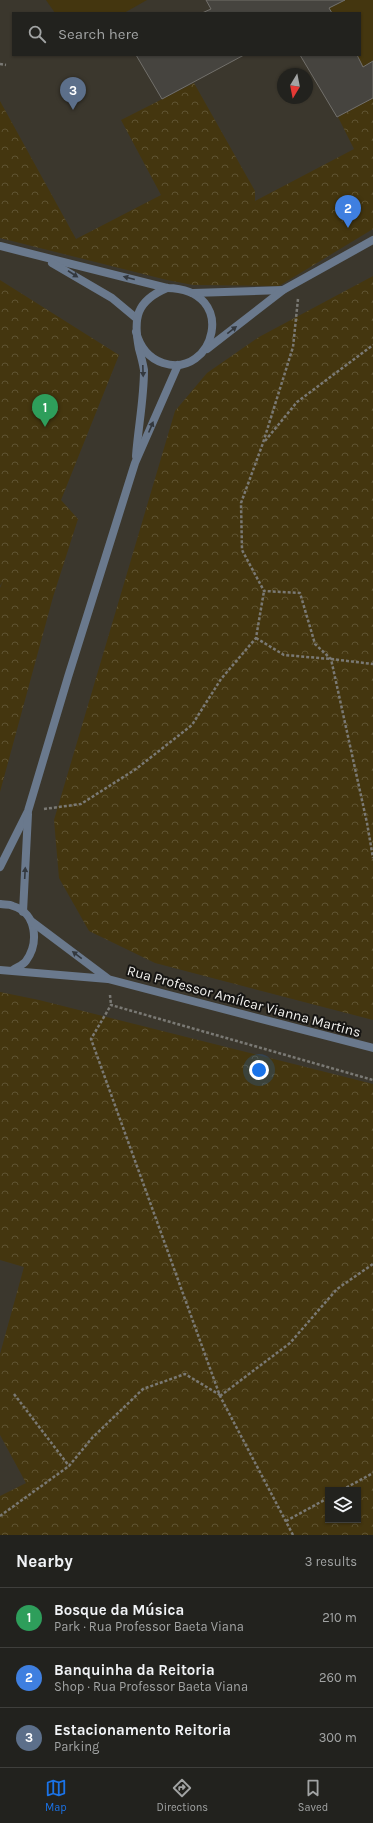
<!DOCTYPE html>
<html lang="en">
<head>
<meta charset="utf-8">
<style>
  :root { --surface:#22221e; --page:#2e2f2b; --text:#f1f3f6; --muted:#a2a4a4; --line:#3f3f3c; --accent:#1a73e8 }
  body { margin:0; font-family:Karla,sans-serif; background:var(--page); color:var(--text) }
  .controls { position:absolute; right:12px; bottom:12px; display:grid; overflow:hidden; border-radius:0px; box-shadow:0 1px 3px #0004 }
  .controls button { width:36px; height:36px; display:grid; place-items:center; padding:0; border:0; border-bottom:1px solid var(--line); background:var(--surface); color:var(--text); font:20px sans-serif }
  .compass { position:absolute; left:277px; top:68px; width:36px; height:36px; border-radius:50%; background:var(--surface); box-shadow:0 1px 3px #0004; rotate:190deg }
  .you { position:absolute; left:259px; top:1070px; width:14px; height:14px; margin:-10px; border:3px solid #fff; border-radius:50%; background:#1a73e8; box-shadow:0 0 0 6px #1a73e833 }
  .badge { display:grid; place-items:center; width:26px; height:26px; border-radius:50%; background:var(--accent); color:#fff; font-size:13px; font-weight:700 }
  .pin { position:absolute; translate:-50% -33px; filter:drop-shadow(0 1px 2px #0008) }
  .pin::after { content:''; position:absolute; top:21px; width:14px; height:12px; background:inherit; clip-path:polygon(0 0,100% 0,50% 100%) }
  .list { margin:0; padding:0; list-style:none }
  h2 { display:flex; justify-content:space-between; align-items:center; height:52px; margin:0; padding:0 16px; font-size:17px }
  h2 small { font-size:13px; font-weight:400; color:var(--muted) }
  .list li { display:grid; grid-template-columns:26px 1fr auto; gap:12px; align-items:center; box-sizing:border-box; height:60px; padding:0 16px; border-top:1px solid var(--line) }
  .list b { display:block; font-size:15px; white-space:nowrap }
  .list p { margin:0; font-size:13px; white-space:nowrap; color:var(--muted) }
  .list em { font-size:13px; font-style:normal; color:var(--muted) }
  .icon { flex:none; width:22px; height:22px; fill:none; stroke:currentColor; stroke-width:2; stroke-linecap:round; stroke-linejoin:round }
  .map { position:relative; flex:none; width:373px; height:1535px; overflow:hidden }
  .search { position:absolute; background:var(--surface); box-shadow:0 1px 3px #0004; left:12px; right:12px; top:12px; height:44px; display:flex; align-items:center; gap:10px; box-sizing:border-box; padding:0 14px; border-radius:0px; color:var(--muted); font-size:15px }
  .sheet { height:232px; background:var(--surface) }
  nav { display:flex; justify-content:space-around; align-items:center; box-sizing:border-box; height:56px; border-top:1px solid var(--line); background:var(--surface); font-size:11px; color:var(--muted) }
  nav a { display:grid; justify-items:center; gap:2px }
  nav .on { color:var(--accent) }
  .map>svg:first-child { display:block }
</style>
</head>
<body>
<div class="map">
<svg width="373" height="1535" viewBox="0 0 373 1535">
  <defs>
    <pattern id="forest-crowns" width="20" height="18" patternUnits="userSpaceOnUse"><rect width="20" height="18" fill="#44360f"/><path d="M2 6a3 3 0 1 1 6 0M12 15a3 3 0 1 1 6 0" fill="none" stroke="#5f5432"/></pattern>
  </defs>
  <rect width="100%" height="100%" fill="#2e2d28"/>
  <path fill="#3b372d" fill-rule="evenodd" d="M0,0h373v1535h-373zM13,13h347v42h-347zM283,74h24v24h-24zM328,1490h30v30h-30z"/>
  <g fill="#44360f">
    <polygon points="46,0 147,0 124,13 55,13"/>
    <polygon points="345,0 373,0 373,61 363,67 357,55 360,55 360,13 332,13 329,8"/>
  </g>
  <g fill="url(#forest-crowns)" fill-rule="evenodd">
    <polygon points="194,83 255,191 255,201 354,149 338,117 373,98 373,229 279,286 193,285 167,280 0,238 0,101 76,239 161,195 121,120"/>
    <polygon points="373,276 373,1020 155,963 89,931 59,878 54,820 175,411 207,373 259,337"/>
    <polygon points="0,280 119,355 61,500 78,519 53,597 0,792 0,588 3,581 0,586"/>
    <path d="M0,992l39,8 334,84v451h-373v-39l26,-13 -26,-48v-81l24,-87 -24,-7zM328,1490h30v30h-30z"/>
  </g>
  <g fill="#46443f" stroke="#72706b">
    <polygon points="206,0 345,0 329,8 332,13 202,13 211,9"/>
    <polygon points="136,55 244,55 162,99"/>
    <polygon points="300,55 357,55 363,67 373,61 373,98 337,117"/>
  </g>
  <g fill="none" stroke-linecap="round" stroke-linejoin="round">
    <g stroke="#7a7974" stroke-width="2.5" stroke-dasharray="3 2" stroke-linecap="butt">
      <polyline points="0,64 6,65"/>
      <polyline points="298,299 293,347 263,443 241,503 242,550 264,591 300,593 315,644 331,659 367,823 373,858"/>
      <polyline points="265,441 297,402 373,345"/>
      <polyline points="256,638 284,655 331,659 373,664"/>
      <polyline points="44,809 81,804 136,769 192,725 221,679 256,638 264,591"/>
      <polyline points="110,995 111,1005"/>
      <polyline points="14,1394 69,1466"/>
      <polyline points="220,1396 290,1343 337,1289 373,1264"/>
      <polyline points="342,1490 373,1473"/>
      <polyline points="0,1516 69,1466 92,1438 143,1389 185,1374 220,1395"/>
      <polyline points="286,1521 328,1498"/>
      <polyline points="293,1535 220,1396 91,1039 111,1005 373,1080"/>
    </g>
    <g stroke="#6a798d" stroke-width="8">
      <path d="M0,246l167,42c73,1 47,92 -4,75 -15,-5 -23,-16 -27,-31"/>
      <polyline points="52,263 112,298 136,318"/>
      <polyline points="193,293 283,290"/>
      <polyline points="207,349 283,290 373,240"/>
      <path d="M136,456c2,-28 8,-57 8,-86 -1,-6 -3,-14 -5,-21 -6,-31 -3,-48 28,-61"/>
      <polyline points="0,867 28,811 68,677 135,463 178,365"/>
      <path d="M0,904c4,1 9,0 13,2 24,7 26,37 13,55 -3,4 -9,6 -13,9"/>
      <polyline points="23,912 28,814"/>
      <polyline points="31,921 107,978"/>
      <polyline points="0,970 108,979 373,1048"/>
    </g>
  </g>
  <defs><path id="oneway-solid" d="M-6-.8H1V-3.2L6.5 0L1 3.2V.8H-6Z"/></defs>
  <g fill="#33383e">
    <use href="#oneway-solid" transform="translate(73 274) rotate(33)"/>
    <use href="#oneway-solid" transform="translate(129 278) rotate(-165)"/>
    <use href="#oneway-solid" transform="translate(232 330) rotate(-38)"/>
    <use href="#oneway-solid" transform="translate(143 371) rotate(88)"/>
    <use href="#oneway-solid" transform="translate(151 427) rotate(-67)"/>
    <use href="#oneway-solid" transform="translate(25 873) rotate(-87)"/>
    <use href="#oneway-solid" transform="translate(77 955) rotate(-143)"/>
  </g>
  <g text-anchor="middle" stroke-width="4" stroke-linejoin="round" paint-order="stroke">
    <g font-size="14" fill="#f3f2ef" stroke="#161513">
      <text transform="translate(244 1001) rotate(15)" y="5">Rua Professor Amílcar Vianna Martins</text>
    </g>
  </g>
</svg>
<div class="controls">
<button><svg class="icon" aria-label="layers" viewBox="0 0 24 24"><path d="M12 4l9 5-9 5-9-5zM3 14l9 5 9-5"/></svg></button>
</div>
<svg class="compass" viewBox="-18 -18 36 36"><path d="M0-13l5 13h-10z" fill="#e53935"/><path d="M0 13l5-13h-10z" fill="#a2a4a4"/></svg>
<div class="you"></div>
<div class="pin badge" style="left:45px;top:427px;background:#2e9e5b">1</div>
<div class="pin badge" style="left:348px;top:228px;background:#3f7fe0">2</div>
<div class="pin badge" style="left:73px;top:110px;background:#5c6f8a">3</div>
<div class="search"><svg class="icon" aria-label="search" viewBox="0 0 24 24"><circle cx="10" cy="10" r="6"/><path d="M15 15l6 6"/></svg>Search here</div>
</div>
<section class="sheet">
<h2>Nearby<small>3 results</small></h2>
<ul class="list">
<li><span class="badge" style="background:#2e9e5b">1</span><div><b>Bosque da Música</b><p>Park · Rua Professor Baeta Viana</p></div><em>210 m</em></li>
<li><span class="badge" style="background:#3f7fe0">2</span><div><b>Banquinha da Reitoria</b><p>Shop · Rua Professor Baeta Viana</p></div><em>260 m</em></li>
<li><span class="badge" style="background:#5c6f8a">3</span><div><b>Estacionamento Reitoria</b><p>Parking</p></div><em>300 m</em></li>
</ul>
</section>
<nav>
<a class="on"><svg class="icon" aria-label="map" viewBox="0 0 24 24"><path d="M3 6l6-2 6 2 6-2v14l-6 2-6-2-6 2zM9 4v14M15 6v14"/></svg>Map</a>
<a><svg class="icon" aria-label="directions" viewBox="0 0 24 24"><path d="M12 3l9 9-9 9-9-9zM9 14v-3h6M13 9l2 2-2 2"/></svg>Directions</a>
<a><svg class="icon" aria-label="saved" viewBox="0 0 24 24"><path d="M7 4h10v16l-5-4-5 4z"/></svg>Saved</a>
</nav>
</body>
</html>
